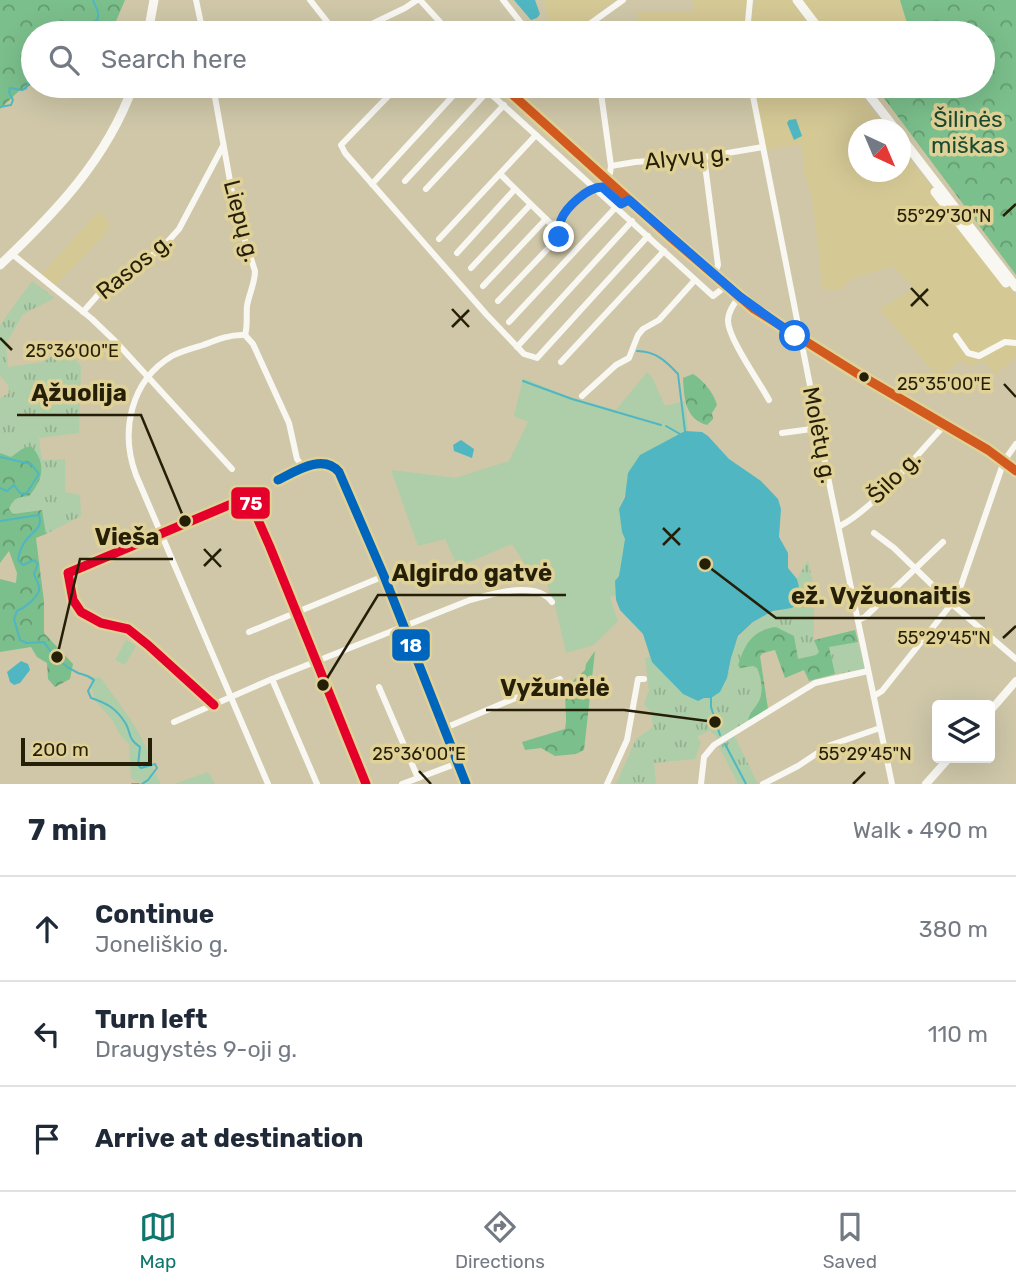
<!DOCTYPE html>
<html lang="en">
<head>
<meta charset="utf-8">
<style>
  :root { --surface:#fff; --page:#f6f6f7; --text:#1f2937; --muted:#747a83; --line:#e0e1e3; --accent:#0f766e }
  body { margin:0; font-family:Rubik,sans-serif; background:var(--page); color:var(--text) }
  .controls { position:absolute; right:21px; bottom:21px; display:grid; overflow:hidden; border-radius:7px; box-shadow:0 7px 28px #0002 }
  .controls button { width:63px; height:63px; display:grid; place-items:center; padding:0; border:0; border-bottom:2px solid var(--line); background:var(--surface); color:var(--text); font:35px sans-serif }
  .compass { position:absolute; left:848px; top:119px; width:63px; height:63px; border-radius:50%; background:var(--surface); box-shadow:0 7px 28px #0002; rotate:136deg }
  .scale { position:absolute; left:21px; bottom:18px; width:131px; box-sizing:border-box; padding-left:7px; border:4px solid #251f08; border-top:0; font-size:19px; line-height:24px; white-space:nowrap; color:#251f08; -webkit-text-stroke:5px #e0d197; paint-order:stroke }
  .stop { position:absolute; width:21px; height:21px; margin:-16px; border:5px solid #1a73e8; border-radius:50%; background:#fff }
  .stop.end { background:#1a73e8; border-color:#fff; box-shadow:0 2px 7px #0008 }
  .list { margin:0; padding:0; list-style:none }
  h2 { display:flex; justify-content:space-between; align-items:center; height:91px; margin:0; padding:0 28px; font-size:30px }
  h2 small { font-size:23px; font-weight:400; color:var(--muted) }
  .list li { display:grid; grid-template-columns:46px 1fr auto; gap:21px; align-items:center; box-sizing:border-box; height:105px; padding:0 28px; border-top:2px solid var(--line) }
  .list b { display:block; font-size:26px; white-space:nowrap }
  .list p { margin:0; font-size:23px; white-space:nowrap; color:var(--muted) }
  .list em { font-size:23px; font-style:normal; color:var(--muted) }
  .icon { flex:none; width:38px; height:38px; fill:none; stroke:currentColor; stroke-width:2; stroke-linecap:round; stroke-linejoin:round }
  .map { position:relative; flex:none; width:1016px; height:784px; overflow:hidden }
  .search { position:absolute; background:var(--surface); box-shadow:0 7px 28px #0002; left:21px; right:21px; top:21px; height:77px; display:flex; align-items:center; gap:18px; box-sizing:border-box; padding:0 24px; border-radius:38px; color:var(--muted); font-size:26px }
  .sheet { height:406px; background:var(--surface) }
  nav { display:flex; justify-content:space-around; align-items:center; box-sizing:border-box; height:98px; border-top:2px solid var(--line); background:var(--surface); font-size:19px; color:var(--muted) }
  nav a { display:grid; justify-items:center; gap:4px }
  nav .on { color:var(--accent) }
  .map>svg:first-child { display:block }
</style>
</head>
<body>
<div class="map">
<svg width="1016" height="784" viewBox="0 0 1016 784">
  <defs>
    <pattern id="grass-tufts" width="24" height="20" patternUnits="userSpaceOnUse" patternTransform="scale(1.75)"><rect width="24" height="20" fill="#adcea9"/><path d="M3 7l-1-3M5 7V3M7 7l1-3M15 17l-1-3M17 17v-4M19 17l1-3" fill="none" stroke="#95b090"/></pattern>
    <pattern id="forest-crowns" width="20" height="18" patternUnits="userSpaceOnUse" patternTransform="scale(1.75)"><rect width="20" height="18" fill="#7bbf8c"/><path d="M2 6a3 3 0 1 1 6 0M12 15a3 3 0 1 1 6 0" fill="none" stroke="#659b70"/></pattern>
  </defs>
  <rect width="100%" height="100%" fill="#cfc7a8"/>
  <g fill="#d4c895">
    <polygon points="544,0 616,0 602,9 577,33 550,33"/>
    <polygon points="694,0 747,0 743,33 636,33 638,11 693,11"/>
    <polygon points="755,0 791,0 815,33 750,33"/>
    <polygon points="801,0 900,0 910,33 827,33"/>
    <polygon points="753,86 853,86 886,129 858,130 858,172 900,172 901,148 1016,296 1016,358 995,374 982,361 972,367 961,361 938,377 879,309 914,288 892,266 849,280 842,290 823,290 812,197 805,177 801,144 765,150"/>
    <polygon points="99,211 110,223 106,233 54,286 41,275"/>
  </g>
  <g fill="url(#grass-tufts)">
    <polygon points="32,281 55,298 23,314 6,344 8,367 43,362 65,348 81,366 79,433 39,438 42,460 65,459 65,492 80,495 81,516 46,534 42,510 12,514 9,509 12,501 19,497 22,449 11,457 0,453 0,398 9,393 8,385 0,376 0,325"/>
    <path d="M808,560l6,28v52l5,12 -2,3 -19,5 -21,-33 -24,39 4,2c4,9 7,23 2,33 -4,8 -10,11 -11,20l-30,18 -8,-9 -13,7 4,5 -6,17 -41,4 2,21h-40l20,-45 17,-12 -2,-15 -7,-8 5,-14 -4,-32 5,-1 28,33 20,11c9,-5 17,-2 23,-11 7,-9 8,-20 10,-31 5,-31 32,-47 61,-51l9,-13 -4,-16z"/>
    <polygon points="858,642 865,669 835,674 828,647"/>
    <polygon points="734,735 758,784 738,784 736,780 719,747"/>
  </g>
  <g fill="url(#forest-crowns)">
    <polygon points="0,0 125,0 111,33 33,33 33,84 20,90 0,109"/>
    <polygon points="900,0 1016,0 1016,275 875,86 983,86 983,33 910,33"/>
    <path d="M46,86h40c-10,18 -28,8 -40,0z"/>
    <path d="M693,374c10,6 21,19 24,31l-5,8 1,6 -6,6c-22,-6 -23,-27 -24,-47z"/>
    <path d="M31,446c16,17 12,34 -2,50 -11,1 -16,2 -20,13l4,5 29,-4 4,24 -10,4 8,64v31l29,31 -3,15 -15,8 -7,-8 -1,-16 -10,-6 -6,-10 -31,5v-73l16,4 1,-10 -8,-22 -9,12v-110l11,4 11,-8z"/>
    <path d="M776,627l18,9 4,23 18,-4 3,-3 -5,-12 41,-10 3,12 -29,5 6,27 -26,7 -5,-11 -19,8 -10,-28 -12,3 -3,3 8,53 -20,12c1,-9 7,-12 11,-20 5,-10 2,-24 -2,-33l-4,-2 -13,2 -2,-3c7,-21 14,-35 38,-38z"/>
    <path d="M595,651l-11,99 -8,4 -21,2 -14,-8 -16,2 -3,-8 43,-13c4,-16 -5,-32 7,-47 3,-4 9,-8 13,-12l1,-6z"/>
  </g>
  <g fill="#adcea9">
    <polygon points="647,372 652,377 665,406 685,401 688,430 640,455 619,509 622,532 625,539 619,576 615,581 616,595 610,597 618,621 594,645 566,653 555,605 541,570 529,571 512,544 458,567 445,539 418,546 391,470 455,478 509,461 528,422 514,416 523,378 567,396 616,410"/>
    <polygon points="126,640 136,646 125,665 115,660"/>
    <path d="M90,677l11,1c14,21 32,42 43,65 6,14 9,28 17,41h-18l-12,-6 -2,-34 -9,-9 -7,-14 -19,-22z"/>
    <polygon points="208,772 215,784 174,784"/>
  </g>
  <g fill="#50b7c2">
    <polygon points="514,0 535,0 540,14 537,18 531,20"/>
    <polygon points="796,119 802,136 794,140 787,123 789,120"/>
    <polygon points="685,431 702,432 708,436 729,459 761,481 778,499 781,509 779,537 788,553 788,568 797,579 801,595 797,604 792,608 773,611 762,617 753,622 738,636 731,658 727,678 720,692 711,698 704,698 698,701 683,694 652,662 643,634 620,610 616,600 615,581 619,576 625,539 622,532 619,509 625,497 628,473 640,455"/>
    <polygon points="461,440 474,449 472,458 454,451 453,445"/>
    <polygon points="21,661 28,664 30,670 20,683 14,685 10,682 7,672"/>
  </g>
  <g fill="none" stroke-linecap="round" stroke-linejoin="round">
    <g stroke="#50b7c2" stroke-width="2">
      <path d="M80,33l6,-8 8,-1c8,-10 3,-13 -1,-24"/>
      <polyline points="59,86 64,89 83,89 86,86"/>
      <polyline points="0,107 11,105 13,100 9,92 10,88 22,90 26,88 33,73"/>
      <path d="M637,351c18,0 29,10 41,23l7,57"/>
      <polyline points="523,381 572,399 661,425"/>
      <polyline points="666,426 680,434"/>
      <polyline points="0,457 31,464 39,474 26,494 20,493 14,485 7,491 0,488"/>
      <path d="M0,521l39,-6c4,12 -5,16 -12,24 -5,6 -8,14 -9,21l5,5 11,-5 4,4 -4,10c1,4 7,12 5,17 -3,8 -15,17 -22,20l-3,8 6,21 7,3 17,-1c8,13 19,24 34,31 7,2 10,2 16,7l-6,11 3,7c16,5 26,11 35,26 6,12 1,13 14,23l-2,18 3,3 14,-4 2,4 -9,12 -6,4"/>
      <polyline points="711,698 711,707 720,735"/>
      <polyline points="725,744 746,784"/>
      <polyline points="132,784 139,784"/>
    </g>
    <g stroke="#f8f7f2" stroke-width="6">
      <polyline points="196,0 203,33"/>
      <polyline points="310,0 336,33"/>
      <polyline points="420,0 450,33"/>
      <polyline points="503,0 529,33"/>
      <polyline points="353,33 405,8 417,0"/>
      <polyline points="577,33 623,0"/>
      <polyline points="747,33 750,0"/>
      <path d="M213,86l22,123 20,62c0,12 -6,23 -8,35 -1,10 1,19 -2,29"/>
      <polyline points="398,86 341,145 345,153 486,314 524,354 537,358 648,236"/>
      <polyline points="482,86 713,296 726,286"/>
      <polyline points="503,86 669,236 754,309 858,374 988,450 1016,471"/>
      <polyline points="600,86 611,166 610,173 605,179"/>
      <polyline points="696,86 699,86"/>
      <polyline points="751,86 831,492 892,784"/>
      <polyline points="601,95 669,86"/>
      <polyline points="514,96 524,86"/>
      <polyline points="704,157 718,265 714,276"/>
      <polyline points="611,166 635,162 704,157 763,147"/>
      <polyline points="500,174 551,224 560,223"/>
      <polyline points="405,181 488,91"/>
      <polyline points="372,184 462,86"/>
      <polyline points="426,189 504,105"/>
      <polyline points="439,239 536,135"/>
      <polyline points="457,253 515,189"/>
      <polyline points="12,254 92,319 117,343 232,469"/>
      <polyline points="471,268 530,205"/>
      <polyline points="483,286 546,219"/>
      <path d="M739,297c-5,7 -11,15 -11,24 0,17 32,62 41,79"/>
      <path d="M498,301l61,-64c3,-7 0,-10 2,-16 3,-13 25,-30 37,-34l23,17 8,-4"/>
      <polyline points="83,312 104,288 161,249 179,229 223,146"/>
      <polyline points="509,322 617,206"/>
      <path d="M245,335c-15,-1 -29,5 -42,10 -10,3 -22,6 -31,11 -42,25 -52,76 -36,119l132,309"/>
      <polyline points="245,335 253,344 289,423 297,459 303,467"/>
      <polyline points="956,336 968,353 979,356 1005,342 1016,343"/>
      <polyline points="517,347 632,221"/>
      <polyline points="561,362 664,251"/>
      <polyline points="582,396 616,365 629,358 638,335 643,329 659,320 695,280"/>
      <polyline points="782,433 819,428"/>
      <path d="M278,480c18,-9 45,-27 61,-8l45,104 82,208"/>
      <path d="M840,526c36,-19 76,-71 105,-101"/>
      <polyline points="874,533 894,548 953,605 1016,659"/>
      <polyline points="858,620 865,617 943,542"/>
      <polyline points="249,632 384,576"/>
      <polyline points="272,679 317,784"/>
      <polyline points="379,687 418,778"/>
      <polyline points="874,696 882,691 957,597 1004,461 1016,444"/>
      <polyline points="214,705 148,645 128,629 101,623 81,612 73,600 68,573 248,497 270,547 366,784"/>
      <path d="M174,722l98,-43 198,-79c22,-6 66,-20 82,2"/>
      <polyline points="445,728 560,679"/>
      <polyline points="402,784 458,763"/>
      <polyline points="607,784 627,740 638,679 644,679"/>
      <polyline points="701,784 704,757 714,745 815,683 868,671"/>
      <polyline points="763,784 798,766 828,746 880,728"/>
    </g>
    <g stroke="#f8f7f2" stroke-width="8">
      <polyline points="990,711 1016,681"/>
      <polyline points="926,784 949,758"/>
    </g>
    <g stroke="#f8f7f2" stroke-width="9">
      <polyline points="797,0 822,33"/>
      <polyline points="148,33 154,0"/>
      <polyline points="862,86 896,130"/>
      <polyline points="900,136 1016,287"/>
      <polyline points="935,192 1006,283"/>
      <path d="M0,265c55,-52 107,-106 133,-179"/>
    </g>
    <g stroke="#e0d197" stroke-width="14">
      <polyline id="bus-1" points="214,705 148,645 128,629 101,623 81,612 73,600 68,573 248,497 270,547 366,784"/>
    </g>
    <g stroke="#e0d197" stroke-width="14">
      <polyline id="bus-2" points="503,86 669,236 754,309 858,374 988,450 1016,471"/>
    </g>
    <g stroke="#e0d197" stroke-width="14">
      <path id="bus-3" d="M278,480c18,-9 45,-27 61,-8l45,104 82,208"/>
    </g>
    <use href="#bus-1" stroke="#e4002b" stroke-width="9"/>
    <use href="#bus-2" stroke="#d35a1e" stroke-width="9"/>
    <use href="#bus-3" stroke="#0065bd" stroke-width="9"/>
  </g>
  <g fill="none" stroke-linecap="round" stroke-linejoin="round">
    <path stroke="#1a73e8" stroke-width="9" d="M559,237c3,-7 0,-10 2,-17 5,-13 27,-33 41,-33l19,17 8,-4 110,96 56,40"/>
  </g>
  <path fill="none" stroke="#251f08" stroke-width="2.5" d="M1003,216l13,-12M911,288l17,18M911,306l17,-17M452,309l17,18M452,327l17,-17M0,338l12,12M1004,384l12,13M663,528l17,17M663,545l17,-17M204,549l17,18M204,566l17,-17M1003,638l13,-12M419,771l12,13M853,784l12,-12"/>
  <circle fill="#251f08" stroke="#e0d197" stroke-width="2.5" cx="864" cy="377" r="6"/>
  <g text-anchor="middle" stroke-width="7" stroke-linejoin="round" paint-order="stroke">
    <g font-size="23" fill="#194b2f" stroke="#e0d197">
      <text x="968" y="127">Šilinės<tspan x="968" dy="26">miškas</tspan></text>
    </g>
    <g font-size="23" fill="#251f08" stroke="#e0d197">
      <text transform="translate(687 157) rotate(-6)" y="8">Alyvų g.</text>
      <text transform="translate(242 221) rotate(75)" y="8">Liepų g.</text>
      <text transform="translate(134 266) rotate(-39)" y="8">Rasos g.</text>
      <text transform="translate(820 435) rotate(79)" y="8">Molėtų g.</text>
      <text transform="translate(894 477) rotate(-45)" y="8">Šilo g.</text>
    </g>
  </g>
  <g font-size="18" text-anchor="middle" fill="#251f08" stroke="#e0d197" stroke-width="7" stroke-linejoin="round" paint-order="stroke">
    <text x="944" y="222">55°29'30"N</text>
    <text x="72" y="357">25°36'00"E</text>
    <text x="944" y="390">25°35'00"E</text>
    <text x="944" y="644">55°29'45"N</text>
    <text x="419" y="760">25°36'00"E</text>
    <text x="865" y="760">55°29'45"N</text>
  </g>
  <path fill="none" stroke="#251f08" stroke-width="2.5" d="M185 521L141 415H17M57 657L80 559H173M323 685L378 595H566M705 564L776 618H985M715 722L624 710H486"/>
  <g fill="#251f08" stroke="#e0d197" stroke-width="2.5">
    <circle cx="185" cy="521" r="7"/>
    <circle cx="57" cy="657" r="7"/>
    <circle cx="323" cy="685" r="7"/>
    <circle cx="705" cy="564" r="7"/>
    <circle cx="715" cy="722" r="7"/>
  </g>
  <g font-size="24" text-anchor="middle" font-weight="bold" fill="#251f08" stroke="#e0d197" stroke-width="7" stroke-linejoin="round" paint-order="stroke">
    <text x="79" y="401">Ąžuolija</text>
    <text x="127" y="545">Vieša</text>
    <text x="472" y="581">Algirdo gatvė</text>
    <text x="881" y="604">ež. Vyžuonaitis</text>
    <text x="555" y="696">Vyžunėlė</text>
  </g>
  <g stroke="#e0d197" stroke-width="2.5">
    <rect x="230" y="486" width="41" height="34" rx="7" fill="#e4002b"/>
    <rect x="391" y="628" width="40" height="34" rx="7" fill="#0065bd"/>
  </g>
  <g font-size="19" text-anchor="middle" font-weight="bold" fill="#fff">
    <text x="251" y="510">75</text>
    <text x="411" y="652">18</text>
  </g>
</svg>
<div class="controls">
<button><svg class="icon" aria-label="layers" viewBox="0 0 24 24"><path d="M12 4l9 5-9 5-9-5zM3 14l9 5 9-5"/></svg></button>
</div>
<svg class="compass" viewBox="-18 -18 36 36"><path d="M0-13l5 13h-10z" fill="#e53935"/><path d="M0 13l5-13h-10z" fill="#747a83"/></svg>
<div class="scale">200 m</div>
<div class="stop" style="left:795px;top:336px"></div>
<div class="stop end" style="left:559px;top:237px"></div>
<div class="search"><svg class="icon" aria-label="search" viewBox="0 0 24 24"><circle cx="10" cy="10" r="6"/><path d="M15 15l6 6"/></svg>Search here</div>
</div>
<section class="sheet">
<h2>7 min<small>Walk · 490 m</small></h2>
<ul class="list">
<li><svg class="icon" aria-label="ahead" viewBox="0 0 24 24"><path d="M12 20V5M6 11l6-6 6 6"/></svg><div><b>Continue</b><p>Joneliškio g.</p></div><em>380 m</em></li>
<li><svg class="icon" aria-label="left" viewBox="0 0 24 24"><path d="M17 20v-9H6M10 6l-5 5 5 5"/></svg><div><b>Turn left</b><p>Draugystės 9-oji g.</p></div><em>110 m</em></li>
<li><svg class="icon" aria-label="arrive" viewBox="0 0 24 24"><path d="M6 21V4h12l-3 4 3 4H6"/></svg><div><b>Arrive at destination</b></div></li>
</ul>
</section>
<nav>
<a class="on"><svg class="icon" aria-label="map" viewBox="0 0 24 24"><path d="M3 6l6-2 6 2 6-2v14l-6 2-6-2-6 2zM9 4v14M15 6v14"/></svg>Map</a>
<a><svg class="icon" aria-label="directions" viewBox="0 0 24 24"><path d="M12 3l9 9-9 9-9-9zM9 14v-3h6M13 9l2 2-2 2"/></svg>Directions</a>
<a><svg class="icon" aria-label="saved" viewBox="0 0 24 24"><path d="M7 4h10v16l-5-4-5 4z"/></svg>Saved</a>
</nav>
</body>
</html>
